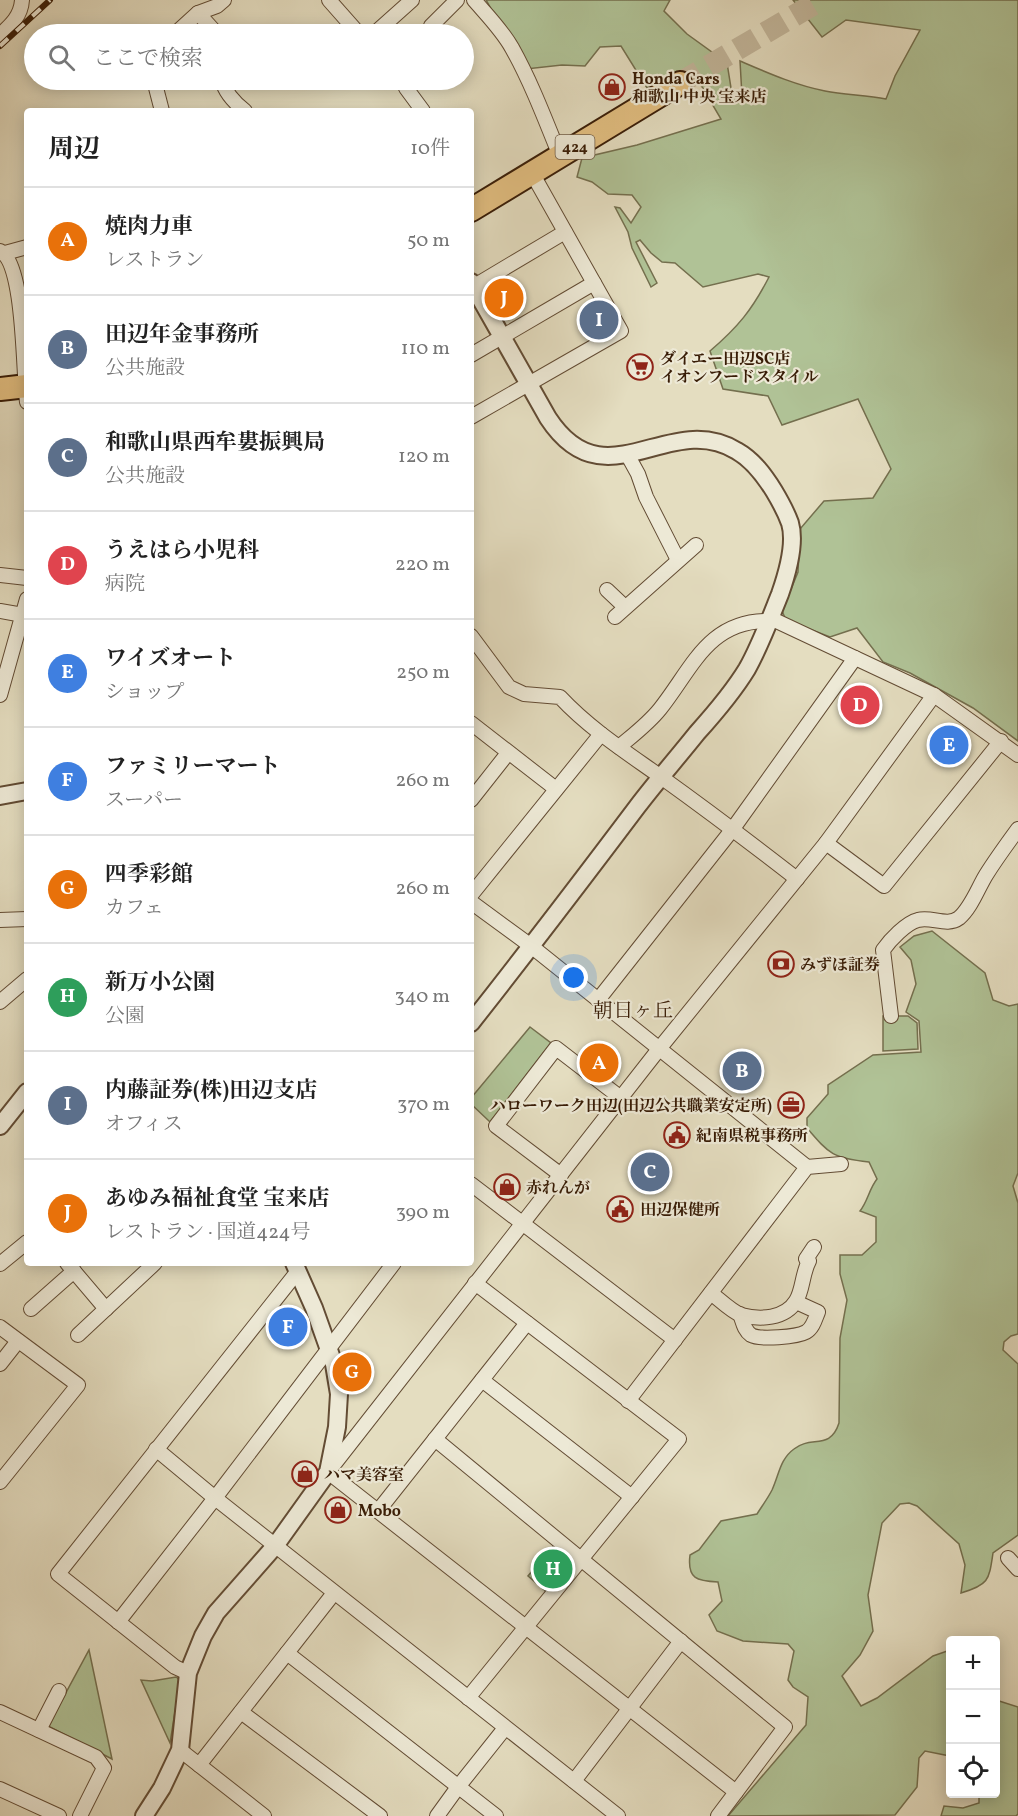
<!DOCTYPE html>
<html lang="ja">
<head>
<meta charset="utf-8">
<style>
  :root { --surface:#fff; --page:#f2f2f2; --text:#222; --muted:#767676; --line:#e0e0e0; --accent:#8f2418 }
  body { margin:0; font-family:Vollkorn,"Noto Serif JP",serif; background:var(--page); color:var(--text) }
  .controls { position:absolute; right:18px; bottom:18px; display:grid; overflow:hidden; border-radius:6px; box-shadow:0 3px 15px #0003 }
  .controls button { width:54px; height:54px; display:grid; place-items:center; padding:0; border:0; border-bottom:2px solid var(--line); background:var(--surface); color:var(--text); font:30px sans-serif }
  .you { position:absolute; left:574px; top:978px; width:21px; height:21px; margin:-15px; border:4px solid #fff; border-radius:50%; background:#1a73e8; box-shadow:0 0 0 9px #1a73e833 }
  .badge { display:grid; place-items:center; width:39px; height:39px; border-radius:50%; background:var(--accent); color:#fff; font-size:20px; font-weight:700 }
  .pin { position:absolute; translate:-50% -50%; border:3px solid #fff; box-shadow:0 2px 6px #0006 }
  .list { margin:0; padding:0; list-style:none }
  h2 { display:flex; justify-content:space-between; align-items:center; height:78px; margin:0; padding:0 24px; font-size:26px }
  h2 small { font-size:20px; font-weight:400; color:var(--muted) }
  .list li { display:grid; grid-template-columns:39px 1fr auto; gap:18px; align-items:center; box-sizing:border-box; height:108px; padding:0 24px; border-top:2px solid var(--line) }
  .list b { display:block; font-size:22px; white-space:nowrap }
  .list p { margin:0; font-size:20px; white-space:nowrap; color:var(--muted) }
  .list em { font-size:20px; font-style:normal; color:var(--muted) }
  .icon { flex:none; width:33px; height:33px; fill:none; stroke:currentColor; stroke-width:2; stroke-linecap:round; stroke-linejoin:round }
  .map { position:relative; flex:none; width:1018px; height:1816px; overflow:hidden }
  .search { position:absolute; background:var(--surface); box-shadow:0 3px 15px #0003; left:24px; top:24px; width:450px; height:66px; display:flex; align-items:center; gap:15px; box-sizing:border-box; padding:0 21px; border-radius:33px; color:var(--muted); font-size:22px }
  .panel { position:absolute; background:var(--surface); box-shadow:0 3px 15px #0003; left:24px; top:108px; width:450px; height:1158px; border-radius:6px }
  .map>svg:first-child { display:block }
</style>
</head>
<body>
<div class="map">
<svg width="1018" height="1816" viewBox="0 0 1018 1816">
  <rect width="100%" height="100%" fill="#e4ddc0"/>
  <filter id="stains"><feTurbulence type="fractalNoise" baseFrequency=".00333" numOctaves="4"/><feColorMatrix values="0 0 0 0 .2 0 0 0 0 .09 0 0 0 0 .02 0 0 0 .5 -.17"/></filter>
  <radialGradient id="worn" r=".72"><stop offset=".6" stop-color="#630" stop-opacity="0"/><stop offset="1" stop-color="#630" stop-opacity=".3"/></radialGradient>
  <g fill="#b0c296" stroke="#746f4e" stroke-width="1.5">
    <path d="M486,0h184l-6,11 23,23 40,29 5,31 10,2 -2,-35c28,12 55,24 85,30 20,4 41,4 61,8l9,-23 25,-46 -74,-10 -24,17 -29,-37h225v741l-45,-33 -63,-35 -27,-11 -26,-34 -27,9 -44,-17 -4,-9 16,-39 2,-43 24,-28 49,-3 18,-29 -33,-70 -76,26 -14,-29 -45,-7 -13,-38c28,-24 42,-41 59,-74l-11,-3 -55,13 -28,-24 -13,-1 -11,-9 -11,-13 -4,2 21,41 -6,4 -19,-39 -4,-16 -13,-25 5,1 11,15 10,-16 -9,-12 -24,-1 -16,-12 -15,-5 5,-19 55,-13 84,-26 -30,-51 -44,20 -26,-42 -21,1 -15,19 -23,-1 -36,4z"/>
    <path d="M932,931l53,42 8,27 16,6 9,-2v169l-5,13 5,17v131l-7,2 -7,6 -1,8 15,14v171l-25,18c-4,27 -4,32 -32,40l4,-28 -6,-21 -42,-38 -8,-3 -9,1 -18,19 -14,72 5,36 -13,24 -18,21 19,30 16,-8 56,-42 17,-6v106l-25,-5 -6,7 -2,29 -22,28 -167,1 78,-91 2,-28 -15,-10 -5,-7 6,-29 -6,-7 -45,-3 -26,-10 -8,-16 13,-14 -4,-19c-21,-1 -31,-3 -28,-27l9,-5 22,-29 36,-7c5,-8 11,-16 15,-24 7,-15 8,-31 22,-41 17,-14 36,2 45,-26l1,-85 7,-38 -7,-26v-19h22l14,-13v-25l-16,-6c8,-10 9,-22 17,-32l-8,-17c-36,-4 -39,-7 -62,-34v-10l21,-24v-9l45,-30 48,-3 -2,-31 -13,-9 10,-28 -5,-24 -11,-13 14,-11z"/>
    <polygon points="883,1016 908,1016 917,1023 918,1049 883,1051"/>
    <polygon points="530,1027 551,1043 490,1122 471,1104 471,1098"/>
    <polygon points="556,1543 578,1561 549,1594 528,1576"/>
    <polygon points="89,1650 112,1759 48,1726"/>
    <polygon points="176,1677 180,1680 170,1743 141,1680 152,1681"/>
    <polygon points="996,1700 1018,1707 1018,1814 1016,1816 941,1816 944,1806 963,1808 979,1803 979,1794 996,1794"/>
  </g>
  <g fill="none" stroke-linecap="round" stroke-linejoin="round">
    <polyline stroke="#c2b69b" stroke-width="22" stroke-dasharray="22 11" stroke-linecap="butt" points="680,83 821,0"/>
    <g stroke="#634c34" stroke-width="16">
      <g id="minor">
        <polyline points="329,0 359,34"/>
        <path d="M474,0c13,15 28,30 38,48 19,34 33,71 48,108"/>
        <polyline points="198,13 217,34"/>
        <polyline points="175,34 198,13 217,6 224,0"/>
        <polyline points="374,34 412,0"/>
        <polyline points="428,34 431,26 457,0"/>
        <path d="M0,35c11,-10 21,-19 22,-35"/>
        <polyline points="154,80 162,111"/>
        <path d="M222,80c3,13 13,23 23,31"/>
        <polyline points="412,80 406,88 423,111"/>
        <path d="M0,251c25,12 23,123 27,151"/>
        <polyline points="5,253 27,247"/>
        <polyline points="471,288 565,232"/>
        <polyline points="471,355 594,283"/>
        <polyline points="471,417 621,331 532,173"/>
        <polyline points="627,454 638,474 646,497 678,560"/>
        <polyline points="0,575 27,578"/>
        <polyline points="607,590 625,607"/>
        <polyline points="0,611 23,615"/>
        <polyline points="615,617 696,545"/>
        <polyline points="770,618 934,695 1018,755"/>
        <path d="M471,636l38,51 15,7 36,3c30,32 66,55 101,80 46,33 91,67 136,102"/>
        <polyline points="0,695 27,599"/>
        <polyline points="471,723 556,789"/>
        <path d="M619,747c14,-12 29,-23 41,-38 32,-40 48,-89 109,-88"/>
        <polyline points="471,800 508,753"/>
        <polyline points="826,843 884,886 1001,741"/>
        <polyline points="471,895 601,734"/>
        <polyline points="471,902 531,946 807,1167"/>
        <polyline points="0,920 27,919"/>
        <polyline points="598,1000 732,830 855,658"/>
        <polyline points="0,1002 27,979"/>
        <path d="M891,1016l-8,-66c7,-10 23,-27 35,-30 13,-4 29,7 41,-2 12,-10 19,-30 27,-43 10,-16 21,-31 32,-46"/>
        <polyline points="561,1175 496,1126 556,1048 621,1098"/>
        <polyline points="471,1184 675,1340"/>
        <polyline points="67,1263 106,1309"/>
        <polyline points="0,1264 27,1242"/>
        <path d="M711,1293c9,7 20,18 30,22 19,5 44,4 55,-14 7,-11 6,-27 13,-40l-3,-2 8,-12"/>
        <polyline points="31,1309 74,1271"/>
        <path d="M740,1314c3,8 4,16 11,21 9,5 46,2 55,-3 7,-4 9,-13 12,-20l-22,-10"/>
        <polyline points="0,1327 78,1385 0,1482"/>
        <polyline points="78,1335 155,1263"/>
        <polyline points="0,1364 18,1341"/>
        <polyline points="482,1380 632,1497"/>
        <polyline points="628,1401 807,1167 841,1164"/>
        <polyline points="435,1439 785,1727 718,1816"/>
        <polyline points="156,1449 215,1498 618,1816"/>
        <polyline points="378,1511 527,1323"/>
        <polyline points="1008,1558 1018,1569"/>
        <polyline points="118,1622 215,1498 394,1263"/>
        <polyline points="287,1653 496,1816"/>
        <polyline points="188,1673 175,1667 58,1574 298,1271"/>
        <polyline points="468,1698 679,1439 475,1283"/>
        <polyline points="0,1712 96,1757 104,1768 80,1816"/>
        <polyline points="241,1712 380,1816"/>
        <polyline points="39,1730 59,1691"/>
        <polyline points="180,1750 264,1816"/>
        <polyline points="199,1765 334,1593"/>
        <polyline points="574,1781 681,1641"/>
        <polyline points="0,1789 59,1816"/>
        <polyline points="736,1792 328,1472 659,1049 826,843 934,695"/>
        <polyline points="437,1816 458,1787 505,1728"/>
      </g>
    </g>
    <g stroke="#634c34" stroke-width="20">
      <g id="tertiary">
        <path d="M471,282l77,136c57,87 121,-9 189,33 16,9 27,24 37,40 6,10 12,21 16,32 6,20 -3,51 -10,71 -10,25 -20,52 -33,75 -14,23 -32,44 -50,64 -20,25 -41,49 -60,74 -55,73 -110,145 -166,216"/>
        <polyline points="0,796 27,791"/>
        <polyline points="0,1126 27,1092"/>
        <polyline points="144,1816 162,1788 180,1750 188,1673 203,1636 216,1613 275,1546 328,1472 337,1427 339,1394 334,1364 314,1308 294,1263"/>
      </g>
    </g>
    <g stroke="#381c06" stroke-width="26">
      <g id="trunk">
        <polyline points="471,210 680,83"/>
        <polyline points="0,389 27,386"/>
      </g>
    </g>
    <use href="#minor" stroke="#ede9d6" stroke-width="14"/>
    <use href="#tertiary" stroke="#ede9d6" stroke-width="16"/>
    <use href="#trunk" stroke="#e2be80" stroke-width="22"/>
    <g stroke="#381c06" stroke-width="6">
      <polyline id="rail" points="0,46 50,0"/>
    </g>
    <use href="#rail" stroke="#ede9d6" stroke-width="4" stroke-dasharray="11" stroke-linecap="butt"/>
  </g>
  <defs>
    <g id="shop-ring" transform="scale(1.35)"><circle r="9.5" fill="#ede9d6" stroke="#8f2418" stroke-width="1.5"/><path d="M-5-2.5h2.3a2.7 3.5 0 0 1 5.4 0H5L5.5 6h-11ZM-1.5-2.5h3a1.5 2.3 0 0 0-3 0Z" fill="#8f2418"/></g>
    <g id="supermarket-ring" transform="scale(1.35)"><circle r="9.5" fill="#ede9d6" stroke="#8f2418" stroke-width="1.5"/><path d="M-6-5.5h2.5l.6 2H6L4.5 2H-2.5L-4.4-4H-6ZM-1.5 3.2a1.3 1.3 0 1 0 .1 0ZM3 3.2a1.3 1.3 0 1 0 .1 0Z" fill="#8f2418"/></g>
    <g id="bank-ring" transform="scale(1.35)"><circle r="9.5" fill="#ede9d6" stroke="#8f2418" stroke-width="1.5"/><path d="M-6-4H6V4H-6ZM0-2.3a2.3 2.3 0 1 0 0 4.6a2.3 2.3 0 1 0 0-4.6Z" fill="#8f2418"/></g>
    <g id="office-ring" transform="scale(1.35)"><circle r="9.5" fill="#ede9d6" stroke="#8f2418" stroke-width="1.5"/><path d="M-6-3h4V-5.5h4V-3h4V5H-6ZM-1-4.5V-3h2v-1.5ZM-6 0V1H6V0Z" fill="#8f2418"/></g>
    <g id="civic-ring" transform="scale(1.35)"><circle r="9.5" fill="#ede9d6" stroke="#8f2418" stroke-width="1.5"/><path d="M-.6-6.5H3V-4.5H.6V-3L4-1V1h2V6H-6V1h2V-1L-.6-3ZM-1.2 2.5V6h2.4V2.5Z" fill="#8f2418"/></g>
  </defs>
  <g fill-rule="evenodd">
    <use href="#shop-ring" x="612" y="87"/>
    <use href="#supermarket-ring" x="640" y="367"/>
    <use href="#bank-ring" x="781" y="964"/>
    <use href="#office-ring" x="791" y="1105"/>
    <use href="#civic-ring" x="677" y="1135"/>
    <use href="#shop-ring" x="507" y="1187"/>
    <use href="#civic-ring" x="620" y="1209"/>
    <use href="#shop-ring" x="305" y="1474"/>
    <use href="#shop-ring" x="338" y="1510"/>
  </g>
  <g text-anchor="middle" stroke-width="4.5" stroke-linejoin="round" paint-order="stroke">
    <rect fill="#ede9d6" stroke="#6e5a44" stroke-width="1.5" x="555.5" y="135" width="39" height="24" rx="4.5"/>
    <g font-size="15" font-weight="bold" fill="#381c06">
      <text x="575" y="152">424</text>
    </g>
    <g font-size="16" font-weight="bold" fill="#381c06" stroke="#ede9d6" text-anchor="start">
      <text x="632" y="84">Honda Cars<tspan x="632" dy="18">和歌山 中央 宝来店</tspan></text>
      <text x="660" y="364">ダイエー田辺SC店<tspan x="660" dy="18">イオンフードスタイル</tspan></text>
      <text x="800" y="970">みずほ証券</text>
      <text x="772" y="1111" text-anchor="end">ハローワーク田辺(田辺公共職業安定所)</text>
      <text x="696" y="1141">紀南県税事務所</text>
      <text x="526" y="1193">赤れんが</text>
      <text x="640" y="1215">田辺保健所</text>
      <text x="324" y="1480">ハマ美容室</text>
      <text x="358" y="1516">Mobo</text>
    </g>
    <g font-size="20" fill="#381c06" stroke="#ede9d6">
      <text x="633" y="1017">朝日ヶ丘</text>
    </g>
  </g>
  <rect width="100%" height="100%" filter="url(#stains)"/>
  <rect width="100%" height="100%" fill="url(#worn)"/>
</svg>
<div class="controls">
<button>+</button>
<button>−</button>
<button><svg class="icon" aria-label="locate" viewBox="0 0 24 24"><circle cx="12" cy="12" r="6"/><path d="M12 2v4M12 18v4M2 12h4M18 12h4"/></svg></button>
</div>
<div class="you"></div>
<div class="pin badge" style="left:599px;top:1063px;background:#e8710a">A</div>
<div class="pin badge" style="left:742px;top:1071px;background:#5c6f8a">B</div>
<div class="pin badge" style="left:650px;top:1172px;background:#5c6f8a">C</div>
<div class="pin badge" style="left:860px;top:705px;background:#e0444e">D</div>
<div class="pin badge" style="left:949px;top:745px;background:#3f7fe0">E</div>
<div class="pin badge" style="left:288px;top:1327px;background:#3f7fe0">F</div>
<div class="pin badge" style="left:352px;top:1372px;background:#e8710a">G</div>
<div class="pin badge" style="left:553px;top:1569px;background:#2e9e5b">H</div>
<div class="pin badge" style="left:599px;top:320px;background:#5c6f8a">I</div>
<div class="pin badge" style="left:504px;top:298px;background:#e8710a">J</div>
<div class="search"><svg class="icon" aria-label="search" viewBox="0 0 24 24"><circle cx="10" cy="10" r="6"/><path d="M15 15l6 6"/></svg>ここで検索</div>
<section class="panel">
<h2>周辺<small>10件</small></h2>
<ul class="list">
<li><span class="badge" style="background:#e8710a">A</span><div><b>焼肉力車</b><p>レストラン</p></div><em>50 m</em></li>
<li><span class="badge" style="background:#5c6f8a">B</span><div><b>田辺年金事務所</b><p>公共施設</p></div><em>110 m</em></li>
<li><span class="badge" style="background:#5c6f8a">C</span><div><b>和歌山県西牟婁振興局</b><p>公共施設</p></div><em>120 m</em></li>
<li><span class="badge" style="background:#e0444e">D</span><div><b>うえはら小児科</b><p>病院</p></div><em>220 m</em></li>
<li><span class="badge" style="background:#3f7fe0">E</span><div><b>ワイズオート</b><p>ショップ</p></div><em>250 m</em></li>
<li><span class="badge" style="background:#3f7fe0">F</span><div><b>ファミリーマート</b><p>スーパー</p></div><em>260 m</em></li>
<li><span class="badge" style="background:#e8710a">G</span><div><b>四季彩館</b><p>カフェ</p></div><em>260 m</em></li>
<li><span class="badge" style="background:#2e9e5b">H</span><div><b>新万小公園</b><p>公園</p></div><em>340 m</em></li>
<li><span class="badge" style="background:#5c6f8a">I</span><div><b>内藤証券(株)田辺支店</b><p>オフィス</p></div><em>370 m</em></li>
<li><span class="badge" style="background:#e8710a">J</span><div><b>あゆみ福祉食堂 宝来店</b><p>レストラン · 国道424号</p></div><em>390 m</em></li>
</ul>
</section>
</div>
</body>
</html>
